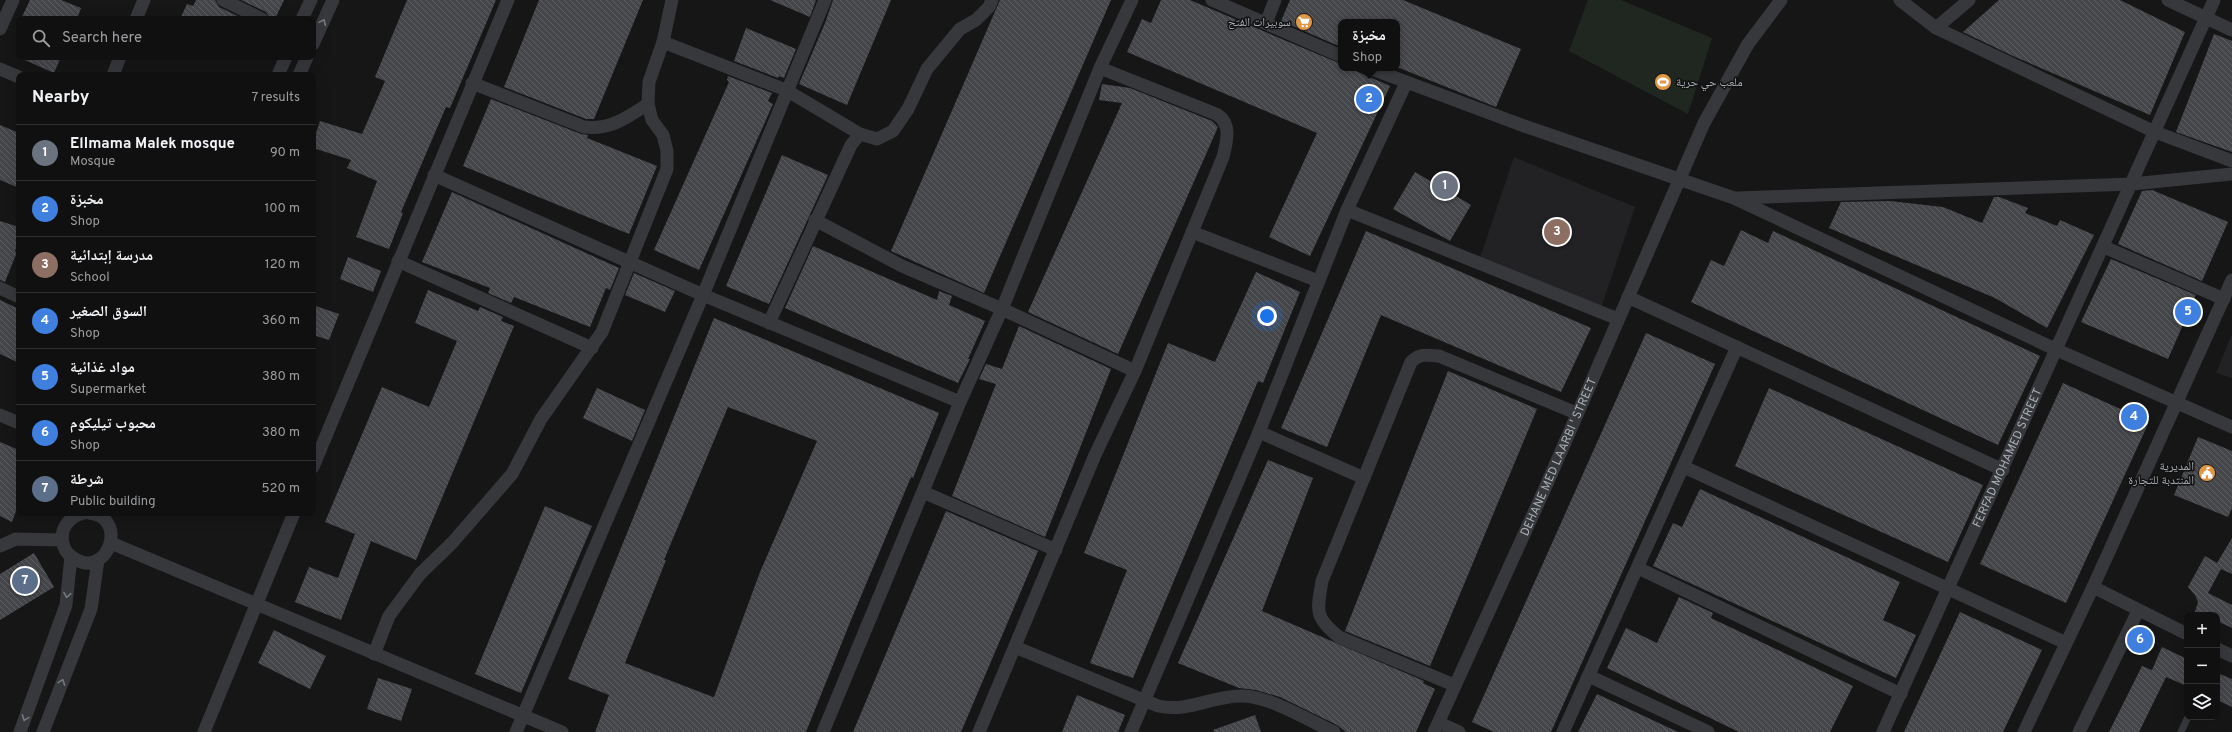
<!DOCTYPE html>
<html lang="en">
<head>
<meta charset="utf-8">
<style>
  :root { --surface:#101011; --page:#19191a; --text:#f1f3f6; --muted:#9c9d9f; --line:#303031; --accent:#0f766e }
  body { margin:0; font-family:Overpass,"Noto Naskh Arabic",sans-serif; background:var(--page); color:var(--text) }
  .controls { position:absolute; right:12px; bottom:12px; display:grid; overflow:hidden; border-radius:8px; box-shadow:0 4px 16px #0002 }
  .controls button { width:36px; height:36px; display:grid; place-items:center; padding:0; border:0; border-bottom:1px solid var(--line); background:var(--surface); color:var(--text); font:20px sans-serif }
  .you { position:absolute; left:1267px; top:316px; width:14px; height:14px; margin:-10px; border:3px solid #fff; border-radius:50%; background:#1a73e8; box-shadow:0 0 0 6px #1a73e833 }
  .badge { display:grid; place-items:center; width:26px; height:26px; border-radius:50%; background:var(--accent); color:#fff; font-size:13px; font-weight:700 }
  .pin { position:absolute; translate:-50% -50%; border:2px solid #fff; box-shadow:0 1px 4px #0006 }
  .popup { position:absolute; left:1338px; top:19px; width:62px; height:52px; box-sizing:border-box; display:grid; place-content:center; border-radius:8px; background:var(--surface); filter:drop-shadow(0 1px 3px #0005); font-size:13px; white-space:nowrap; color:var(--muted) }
  .popup b { font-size:15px; color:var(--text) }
  .popup::after { content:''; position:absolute; left:50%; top:100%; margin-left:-8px; border:8px solid transparent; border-top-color:var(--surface) }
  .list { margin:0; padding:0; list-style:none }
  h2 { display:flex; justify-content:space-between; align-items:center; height:52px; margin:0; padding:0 16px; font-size:17px }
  h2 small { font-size:13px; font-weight:400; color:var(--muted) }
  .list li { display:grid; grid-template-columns:26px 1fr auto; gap:12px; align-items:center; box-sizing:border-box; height:56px; padding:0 16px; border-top:1px solid var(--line) }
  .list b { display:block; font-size:15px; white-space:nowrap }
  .list p { margin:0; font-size:13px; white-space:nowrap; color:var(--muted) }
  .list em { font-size:13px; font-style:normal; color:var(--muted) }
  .icon { flex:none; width:22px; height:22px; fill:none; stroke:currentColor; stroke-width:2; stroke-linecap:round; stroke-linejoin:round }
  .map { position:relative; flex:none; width:2232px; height:732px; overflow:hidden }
  .search { position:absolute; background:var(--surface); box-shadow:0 4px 16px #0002; left:16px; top:16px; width:300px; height:44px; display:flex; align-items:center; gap:10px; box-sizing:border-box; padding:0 14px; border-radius:8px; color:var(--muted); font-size:15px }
  .panel { position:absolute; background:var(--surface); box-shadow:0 4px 16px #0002; left:16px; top:72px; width:300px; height:444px; border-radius:8px }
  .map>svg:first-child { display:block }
</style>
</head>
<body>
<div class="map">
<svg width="2232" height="732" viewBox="0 0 2232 732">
  <defs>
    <pattern id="building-back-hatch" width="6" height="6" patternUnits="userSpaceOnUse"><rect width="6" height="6" fill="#45464a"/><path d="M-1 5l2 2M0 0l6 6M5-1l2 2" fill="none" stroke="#5d5e62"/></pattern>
  </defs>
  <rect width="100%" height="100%" fill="#161617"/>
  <g fill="#222224">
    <polygon points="1514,157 1635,207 1601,308 1480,258"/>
    <polygon points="2232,334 2232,378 2216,373"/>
  </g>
  <polygon fill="#202720" points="1588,0 1621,0 1712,38 1688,114 1569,51"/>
  <g fill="url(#building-back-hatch)" fill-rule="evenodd">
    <polygon points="30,0 61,0 81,8 77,19 21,19"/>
    <polygon points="196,0 215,0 219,7 244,19 180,19 187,4 193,6"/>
    <polygon points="241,0 284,0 275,19 270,19 266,12"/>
    <polygon points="407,0 496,0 450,108 446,107 401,212 403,213 389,249 356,237 377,181 347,168 351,160 313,148 313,142 320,121 362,134 385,81 375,77"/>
    <polygon points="539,0 643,0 594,119 586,119 504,87"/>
    <polygon points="770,0 816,0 810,17"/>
    <polygon points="833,0 891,0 847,105 799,84 825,23"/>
    <polygon points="1000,0 1111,0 984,293 891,251"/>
    <polygon points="1161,0 1190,0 1341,64 1341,68 1349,68 1390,86 1310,256 1269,237 1317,133 1127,52 1142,19 1151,23"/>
    <polygon points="1290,0 1403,0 1521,49 1496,107 1397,67 1397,22 1341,22 1341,47 1281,21"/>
    <polygon points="1999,0 2120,0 2185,32 2150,115 2013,56 1963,32"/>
    <polygon points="746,28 796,49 784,78 779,76 778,78 734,61"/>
    <polygon points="2214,34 2232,41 2232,152 2176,132"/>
    <polygon points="18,57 61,57 54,73"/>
    <polygon points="728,76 772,93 768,101 773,104 699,270 654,250 729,82 727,80"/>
    <polygon points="1102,84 1130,88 1212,121 1218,127 1118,354 1028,312 1122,103 1099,100"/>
    <polygon points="491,99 581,134 588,135 587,138 657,166 629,234 463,166"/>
    <polygon points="0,125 19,133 19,188 0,180"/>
    <polygon points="782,155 828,175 769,304 726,286"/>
    <polygon points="1415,172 1471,205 1450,241 1393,209"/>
    <polygon points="2152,190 2228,222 2202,281 2118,244 2142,191"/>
    <polygon points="452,192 619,268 610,290 606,288 590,327 514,297 511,303 488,293 490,288 422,262"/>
    <polygon points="1994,197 1999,197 2028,208 2025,213 2057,226 2060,220 2094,235 2047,328 1995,298 1829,228 1841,202 1890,201 1943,207 1982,223"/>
    <polygon points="0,221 19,227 19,238 15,251 17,252 5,282 0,280"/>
    <polygon points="1741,230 1768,243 1773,231 2040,356 1998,445 1691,302 1711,260 1724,266"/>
    <polygon points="1366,231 1591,328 1561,392 1381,315 1327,447 1281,428"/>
    <polygon points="813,246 937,300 939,291 952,296 949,305 985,321 968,359 970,359 958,383 785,308"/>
    <polygon points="348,257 381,271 373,292 340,279"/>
    <polygon points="2111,259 2196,295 2168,359 2081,322"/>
    <polygon points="1256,272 1300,292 1263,383 1258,381 1133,678 1090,663 1127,570 1084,553 1168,343 1215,362"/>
    <polygon points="634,273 675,291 665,312 625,295"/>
    <polygon points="428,290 478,311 480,307 503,317 501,321 514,326 416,560 371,541 341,620 295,602 309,567 338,578 355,534 325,522 382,387 429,407 457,341 415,323"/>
    <polygon points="0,300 19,309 19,363 0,354"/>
    <polygon points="313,305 339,314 329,340 313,335"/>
    <path d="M714,318l225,95 -26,65 -2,-1 -60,143 -45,112h-211l14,-37 -41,-16zM728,407l89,34 -57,131 -46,125h-1l-88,-34 41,-103h-2z"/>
    <polygon points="1019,326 1111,369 1045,537 952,496 996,384 979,379 986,364 1002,369"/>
    <polygon points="1646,333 1715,364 1551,732 1494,732 1472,722"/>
    <polygon points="1448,371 1537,409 1430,666 1345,631"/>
    <polygon points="2063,383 2149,422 2066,603 1980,564"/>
    <polygon points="597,388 645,410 632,441 583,418"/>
    <polygon points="1769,388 1983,485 1948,562 1735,466"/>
    <polygon points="2198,437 2232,451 2232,508 2228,517 2174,495"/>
    <polygon points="0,442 19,450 19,503 12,522 0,516"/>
    <polygon points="1268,460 1313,478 1262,611 1424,681 1423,683 1435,689 1416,732 1346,732 1337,725 1280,697 1256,690 1239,688 1178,663"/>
    <polygon points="1700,489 1900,582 1883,620 1916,635 1896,678 1653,566 1673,523 1682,527"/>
    <polygon points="545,506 592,526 521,693 475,674"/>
    <polygon points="946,511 1038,551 961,732 853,732"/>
    <polygon points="2232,538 2232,574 2221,569 2208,593 2232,605 2232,628 2217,621 2217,615 2202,615 2195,612 2198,602 2195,595 2188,587 2205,556 2217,563"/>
    <polygon points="34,553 54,587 0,620 0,574"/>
    <polygon points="1679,597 1713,613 1711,618 1853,686 1830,732 1739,732 1607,668 1626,628 1657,643"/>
    <polygon points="1960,612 2042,650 2003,732 1904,732"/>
    <polygon points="274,630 326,656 310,689 258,663"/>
    <polygon points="2162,647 2187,659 2187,686 2166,677 2139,732 2109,732 2142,666 2152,670"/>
    <polygon points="2217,673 2232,679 2232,707 2217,700"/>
    <polygon points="378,678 412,689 401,721 367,709"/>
    <polygon points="1597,694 1678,732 1578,732"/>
    <polygon points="1077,695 1125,715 1118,732 1062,732"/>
    <polygon points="1255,715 1261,732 1214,732 1213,730"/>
  </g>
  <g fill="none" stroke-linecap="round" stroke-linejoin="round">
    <polyline stroke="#37383c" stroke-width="7" points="2181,732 2188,717"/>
    <g stroke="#37383c" stroke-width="13">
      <polyline points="223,0 262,19"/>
      <polyline points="1212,0 1341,56"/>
      <polyline points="1900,0 1936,28 2155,132 2232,161"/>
      <polyline points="2168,0 2232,30"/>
      <polyline points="136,19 144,0"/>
      <polyline points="302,19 311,0"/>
      <polyline points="1266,23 1275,0"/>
      <polyline points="1936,28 1969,0"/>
      <polyline points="0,29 13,0"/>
      <polyline points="663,42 786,90 860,134 851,145 769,323"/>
      <polyline points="313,44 333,0"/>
      <polyline points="1369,68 1524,126 1734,198 2057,350 2232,427"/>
      <polyline points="0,69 19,77"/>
      <polyline points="113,75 120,57"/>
      <polyline points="278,75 286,57"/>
      <polyline points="299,75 307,57"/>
      <path d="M472,83l112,44c27,3 42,-9 64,-23"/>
      <polyline points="860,134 877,139 893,131 908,109 927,69 960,29 976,20 989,7 992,0"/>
      <polyline points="434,175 703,295 960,402"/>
      <polyline points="1737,198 2132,184 2232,174"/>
      <polyline points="1347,210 1618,319"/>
      <polyline points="815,220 902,266 1002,309 1135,371"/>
      <polyline points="1192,232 1318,281"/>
      <polyline points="2104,247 2224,299"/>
      <polyline points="398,261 592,348"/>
      <polyline points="0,288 19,297"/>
      <polyline points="1628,297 2003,470"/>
      <polyline points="0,415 19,423"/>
      <polyline points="1259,432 1364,478"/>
      <polyline points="313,467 508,0"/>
      <polyline points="1684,467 2066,643"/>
      <polyline points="923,492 1056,550"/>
      <path d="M84,513c-16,4 -26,17 -20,34 2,6 7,10 13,13 31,17 52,-43 12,-47"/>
      <polyline points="111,543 562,732"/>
      <polyline points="0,546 16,539 62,540"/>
      <polyline points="1638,568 1901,694"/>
      <polyline points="2093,587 2187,634"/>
      <path d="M1015,647l143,59c30,7 55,-11 85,-10 28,1 65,24 91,36"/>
      <polyline points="2217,649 2232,656"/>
      <polyline points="374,654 389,616 420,574 452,543 512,474 541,419 602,332 667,169 667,151 663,135 652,120 648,104 649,82 663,42 672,0"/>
      <polyline points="1589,676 1708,732"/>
      <path d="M1454,685l-115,-48c-25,-20 -22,-26 -17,-56l89,-219c9,-9 17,-7 28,-6l137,57"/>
      <polyline points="1439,723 1459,732"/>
      <polyline points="20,732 66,605 71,556"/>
      <polyline points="43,732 91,609 98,560"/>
      <polyline points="204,732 294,513"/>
      <polyline points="516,732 703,295 825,0"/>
      <polyline points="823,732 960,402 1002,309 1100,68 1132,0"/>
      <path d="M979,732l116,-277 40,-84 88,-214c4,-16 9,-34 -7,-43l-116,-46"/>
      <polyline points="1131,732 1259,432 1347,210 1406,83"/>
      <path id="s1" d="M1434,732l112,-246 158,-363 44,-79 33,-44"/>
      <polyline points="1563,732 1737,347"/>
      <path id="s2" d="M1883,732l331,-732"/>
      <polyline points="2024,732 2093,587 2232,280"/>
      <polyline points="2079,732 2138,611"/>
    </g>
  </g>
  <defs><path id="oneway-chevron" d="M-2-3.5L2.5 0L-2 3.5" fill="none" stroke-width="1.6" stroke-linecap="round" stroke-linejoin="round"/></defs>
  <g stroke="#76797f">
    <use href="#oneway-chevron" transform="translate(323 22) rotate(-66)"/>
    <use href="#oneway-chevron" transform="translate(67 595) rotate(99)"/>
    <use href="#oneway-chevron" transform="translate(62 682) rotate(-69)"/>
    <use href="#oneway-chevron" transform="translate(25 718) rotate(110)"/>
  </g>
  <defs>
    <g id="supermarket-disc" transform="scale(0.9)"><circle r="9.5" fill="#de9747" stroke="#111112"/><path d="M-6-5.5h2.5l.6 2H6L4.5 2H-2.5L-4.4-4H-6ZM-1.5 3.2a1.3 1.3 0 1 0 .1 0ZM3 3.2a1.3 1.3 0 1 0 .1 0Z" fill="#fff"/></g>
    <g id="stadium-disc" transform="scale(0.9)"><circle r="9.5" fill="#de9747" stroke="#111112"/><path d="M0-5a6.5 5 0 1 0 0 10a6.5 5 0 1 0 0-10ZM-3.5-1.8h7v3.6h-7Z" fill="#fff"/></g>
    <g id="civic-disc" transform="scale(0.9)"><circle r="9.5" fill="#de9747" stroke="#111112"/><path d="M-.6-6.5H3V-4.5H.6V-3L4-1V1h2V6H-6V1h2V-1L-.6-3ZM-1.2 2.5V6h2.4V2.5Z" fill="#fff"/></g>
  </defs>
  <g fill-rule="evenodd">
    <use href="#supermarket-disc" x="1304" y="22"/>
    <use href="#stadium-disc" x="1663" y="82"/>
    <use href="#civic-disc" x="2207" y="473"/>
  </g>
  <g text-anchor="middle" stroke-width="3" stroke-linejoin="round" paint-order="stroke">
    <g font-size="12" fill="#a9afb6" stroke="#111112" text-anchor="end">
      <text x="1291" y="26">سوبيرات الفتح</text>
      <text x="1676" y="86" text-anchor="start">ملعب حي حرية</text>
      <text x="2194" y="470">المديرية<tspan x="2194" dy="14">المنتدبة للتجارة</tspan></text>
    </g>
    <g font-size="12" fill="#a9afb6" stroke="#111112">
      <text dy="4" stroke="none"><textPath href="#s1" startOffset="302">DEHANE MED LAARBI ' STREET</textPath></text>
      <text dy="4" stroke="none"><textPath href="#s2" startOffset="301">FERFAD MOHAMED STREET</textPath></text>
    </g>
  </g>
</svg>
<div class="controls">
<button>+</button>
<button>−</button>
<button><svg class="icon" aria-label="layers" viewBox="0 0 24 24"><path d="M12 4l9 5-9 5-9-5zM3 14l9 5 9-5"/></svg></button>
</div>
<div class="you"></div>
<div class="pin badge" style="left:1445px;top:186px;background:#6b7280">1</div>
<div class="pin badge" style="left:1369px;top:99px;background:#3f7fe0">2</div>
<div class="popup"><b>مخبزة</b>Shop</div>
<div class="pin badge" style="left:1557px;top:232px;background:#8d6e63">3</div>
<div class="pin badge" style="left:2134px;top:417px;background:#3f7fe0">4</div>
<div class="pin badge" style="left:2188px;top:312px;background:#3f7fe0">5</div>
<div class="pin badge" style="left:2140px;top:640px;background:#3f7fe0">6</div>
<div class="pin badge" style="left:25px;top:581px;background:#5c6f8a">7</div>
<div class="search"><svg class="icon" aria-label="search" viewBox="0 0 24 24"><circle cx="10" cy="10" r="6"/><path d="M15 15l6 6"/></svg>Search here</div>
<section class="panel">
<h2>Nearby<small>7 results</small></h2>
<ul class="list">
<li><span class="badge" style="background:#6b7280">1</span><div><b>ElImama Malek mosque</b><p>Mosque</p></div><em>90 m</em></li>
<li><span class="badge" style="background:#3f7fe0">2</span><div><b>مخبزة</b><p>Shop</p></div><em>100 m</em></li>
<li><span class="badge" style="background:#8d6e63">3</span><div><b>مدرسة إبتدائية</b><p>School</p></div><em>120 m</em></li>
<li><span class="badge" style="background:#3f7fe0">4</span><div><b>السوق الصغير</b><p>Shop</p></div><em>360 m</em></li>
<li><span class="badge" style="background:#3f7fe0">5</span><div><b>مواد غذائية</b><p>Supermarket</p></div><em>380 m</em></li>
<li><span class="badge" style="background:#3f7fe0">6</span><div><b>محبوب تيليكوم</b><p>Shop</p></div><em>380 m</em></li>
<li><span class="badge" style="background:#5c6f8a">7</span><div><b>شرطة</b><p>Public building</p></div><em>520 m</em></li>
</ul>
</section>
</div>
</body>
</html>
